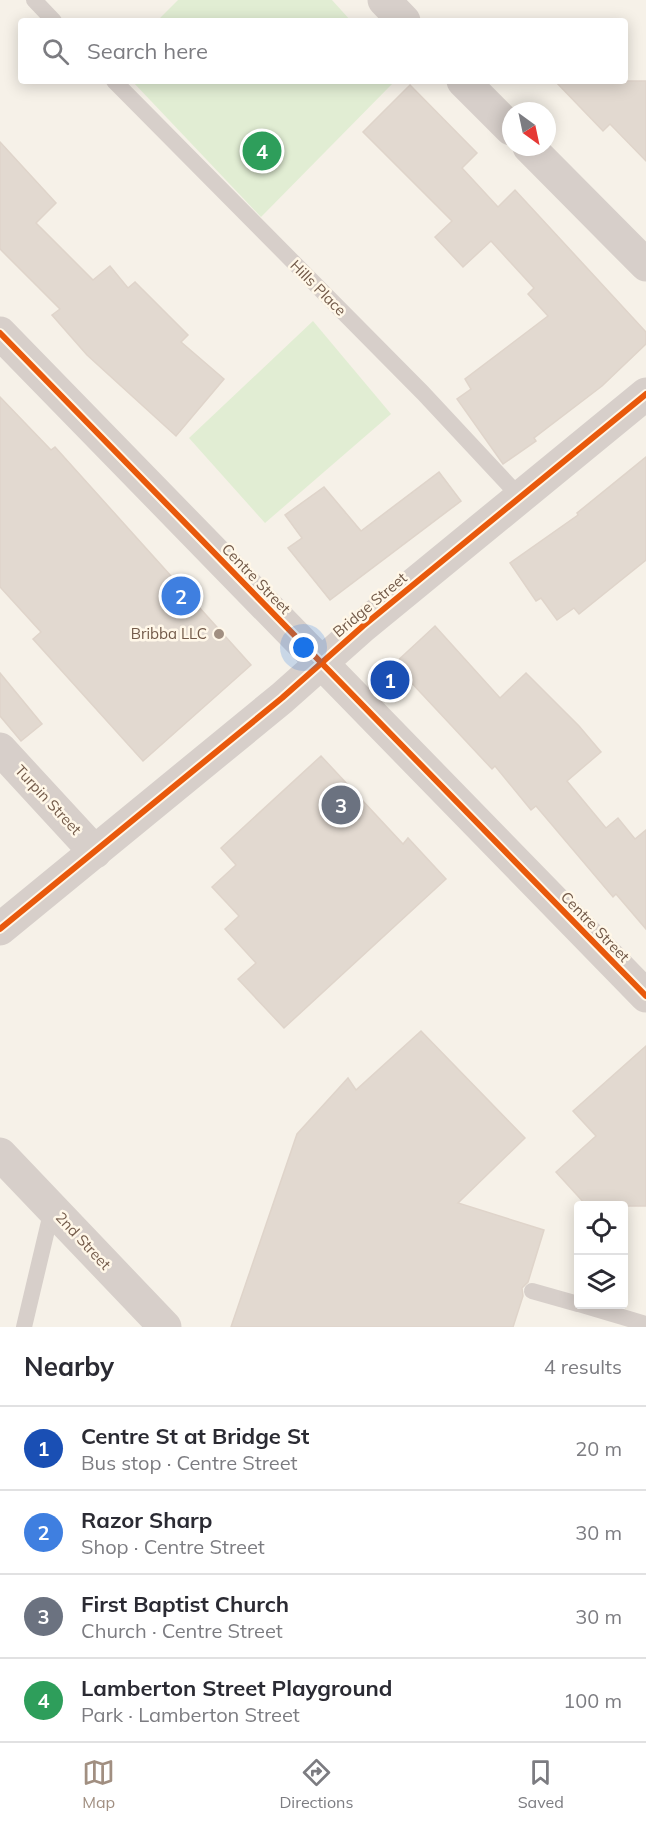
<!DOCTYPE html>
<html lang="en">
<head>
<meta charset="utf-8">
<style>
  :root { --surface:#fff; --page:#f2f2f3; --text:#2b2b33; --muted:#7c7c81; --line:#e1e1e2; --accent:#a18f81 }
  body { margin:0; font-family:Mulish,sans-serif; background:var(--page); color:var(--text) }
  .controls { position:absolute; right:18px; bottom:18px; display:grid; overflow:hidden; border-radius:6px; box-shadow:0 3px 15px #0003 }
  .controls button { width:54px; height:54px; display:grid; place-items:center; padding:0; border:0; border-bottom:2px solid var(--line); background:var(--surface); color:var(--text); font:30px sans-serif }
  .compass { position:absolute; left:502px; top:102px; width:54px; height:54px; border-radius:50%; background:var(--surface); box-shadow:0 3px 15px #0003; rotate:147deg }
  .you { position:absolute; left:304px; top:648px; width:21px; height:21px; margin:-15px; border:4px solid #fff; border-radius:50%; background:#1a73e8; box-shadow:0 0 0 9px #1a73e833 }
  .badge { display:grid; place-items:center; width:39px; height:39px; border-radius:50%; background:var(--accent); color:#fff; font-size:20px; font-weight:700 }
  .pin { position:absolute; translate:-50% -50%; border:3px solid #fff; box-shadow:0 2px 6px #0006 }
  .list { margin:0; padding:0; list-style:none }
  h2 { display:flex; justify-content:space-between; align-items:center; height:78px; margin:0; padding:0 24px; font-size:26px }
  h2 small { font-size:20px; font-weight:400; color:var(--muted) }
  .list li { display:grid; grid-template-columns:39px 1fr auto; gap:18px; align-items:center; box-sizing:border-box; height:84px; padding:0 24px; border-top:2px solid var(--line) }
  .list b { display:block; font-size:22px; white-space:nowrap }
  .list p { margin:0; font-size:20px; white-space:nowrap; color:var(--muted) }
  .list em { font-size:20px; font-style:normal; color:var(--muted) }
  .icon { flex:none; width:33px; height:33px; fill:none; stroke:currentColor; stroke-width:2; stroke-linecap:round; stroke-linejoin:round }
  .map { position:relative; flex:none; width:646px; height:1327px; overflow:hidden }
  .search { position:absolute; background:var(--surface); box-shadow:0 3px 15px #0003; left:18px; right:18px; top:18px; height:66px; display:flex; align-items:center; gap:15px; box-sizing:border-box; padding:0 21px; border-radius:6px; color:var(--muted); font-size:22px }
  .sheet { height:414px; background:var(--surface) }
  nav { display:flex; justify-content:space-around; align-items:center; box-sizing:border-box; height:84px; border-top:2px solid var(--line); background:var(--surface); font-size:16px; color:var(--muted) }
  nav a { display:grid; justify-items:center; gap:3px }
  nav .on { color:var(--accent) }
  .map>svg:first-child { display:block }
</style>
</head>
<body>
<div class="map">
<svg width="646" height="1327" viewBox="0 0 646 1327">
  <rect width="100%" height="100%" fill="#f6f1e8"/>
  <g fill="#e1edd3">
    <polygon points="178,0 332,0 351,21 157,21"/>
    <polygon points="132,81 395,81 261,217"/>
    <polygon points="313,321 391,414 265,523 189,438"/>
  </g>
  <g fill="#e2d9d0" stroke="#dfd4ca" stroke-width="1.5">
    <polygon points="555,81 646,81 646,161 610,124 603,131"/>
    <polygon points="410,85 477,153 462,168 498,207 515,190 646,332 646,344 602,386 534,438 536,441 503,464 457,399 471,389 465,379 548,316 528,294 534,288 491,241 463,267 435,237 452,221 363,132"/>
    <polygon points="0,142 56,203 36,223 93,280 110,266 128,288 135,282 188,335 181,342 224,379 176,436 87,355 52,315 60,309 0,249"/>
    <polygon points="0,397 51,450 55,447 251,665 143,761 33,639 41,632 0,587"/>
    <polygon points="646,457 646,560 579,614 574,608 557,620 541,598 536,601 510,563 578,515 577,513"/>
    <polygon points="439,472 461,501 330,600 288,548 302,538 285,515 324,487 361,531"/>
    <polygon points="435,626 500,698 526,673 579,726 601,752 567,781 606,828 618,818 635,839 646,830 646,929 616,894 613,897 536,806 531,810 495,766 492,769 394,664"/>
    <polygon points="0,673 42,724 21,741 0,716"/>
    <polygon points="321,756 403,844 408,838 446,879 284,1028 238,979 256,963 225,929 239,916 212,887 236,865 221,848"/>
    <polygon points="421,1031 525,1138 458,1203 544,1230 528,1282 522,1288 523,1296 513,1327 231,1327 297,1134 348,1078 356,1090"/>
    <polygon points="646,1046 646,1206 587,1206 556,1172 596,1136 573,1111"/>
  </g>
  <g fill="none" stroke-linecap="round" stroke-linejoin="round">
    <g stroke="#d7cfca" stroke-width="16">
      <polyline points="34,0 54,21"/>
      <polyline points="114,81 423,393 520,497"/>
      <polyline points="532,1291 578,1304"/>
      <polyline points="579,1304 646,1324"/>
      <polyline points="24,1327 52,1209"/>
    </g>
    <g stroke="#d7cfca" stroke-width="33">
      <polyline points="384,0 404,21"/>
      <polyline points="463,81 511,129"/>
      <polyline points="529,147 646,265"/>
      <polyline points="0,749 95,852"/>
      <polyline points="0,1154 165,1327"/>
    </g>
    <g stroke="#d7cfca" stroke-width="33">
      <polyline points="0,333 646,996"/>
      <polyline points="0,929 282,698 363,626 646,394"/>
    </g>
    <g stroke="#fff7e8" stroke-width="10">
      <g id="cycleway">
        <polyline points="0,333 646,996"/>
        <polyline points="0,929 282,698 363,626 646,394"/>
      </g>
    </g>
    <use href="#cycleway" stroke="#e8590c" stroke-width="6"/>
  </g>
  <circle fill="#a18f81" stroke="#fff7e8" stroke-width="2" cx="219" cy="634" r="6"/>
  <g text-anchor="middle" stroke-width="5" stroke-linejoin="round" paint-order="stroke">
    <g font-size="15" fill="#735a49" stroke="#fff7e8">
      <text transform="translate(318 288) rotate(45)" y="5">Hills Place</text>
      <text transform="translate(256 579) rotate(46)" y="5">Centre Street</text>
      <text transform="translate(370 605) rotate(-40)" y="5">Bridge Street</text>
      <text transform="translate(48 800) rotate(47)" y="5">Turpin Street</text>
      <text transform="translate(595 927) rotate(46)" y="5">Centre Street</text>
      <text transform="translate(83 1241) rotate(47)" y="5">2nd Street</text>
    </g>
    <g font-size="15" fill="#735a49" stroke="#fff7e8" text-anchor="end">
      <text x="207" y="639">Bribba LLC</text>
    </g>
  </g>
</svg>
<div class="controls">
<button><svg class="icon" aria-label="locate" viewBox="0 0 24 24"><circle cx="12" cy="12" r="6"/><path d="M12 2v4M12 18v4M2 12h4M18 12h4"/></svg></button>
<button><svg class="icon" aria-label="layers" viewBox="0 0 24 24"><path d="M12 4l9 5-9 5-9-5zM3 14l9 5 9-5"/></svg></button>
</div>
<svg class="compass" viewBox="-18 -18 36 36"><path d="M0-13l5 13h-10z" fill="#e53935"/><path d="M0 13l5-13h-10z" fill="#7c7c81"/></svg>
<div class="you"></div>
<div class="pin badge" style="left:390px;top:680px;background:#1a4fb4">1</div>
<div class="pin badge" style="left:181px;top:596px;background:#3f7fe0">2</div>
<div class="pin badge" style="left:341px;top:805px;background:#6b7280">3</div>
<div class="pin badge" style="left:262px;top:151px;background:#2e9e5b">4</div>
<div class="search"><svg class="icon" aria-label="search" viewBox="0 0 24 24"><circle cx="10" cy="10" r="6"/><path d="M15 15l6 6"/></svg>Search here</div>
</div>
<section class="sheet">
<h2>Nearby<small>4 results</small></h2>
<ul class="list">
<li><span class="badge" style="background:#1a4fb4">1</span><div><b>Centre St at Bridge St</b><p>Bus stop · Centre Street</p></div><em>20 m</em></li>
<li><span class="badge" style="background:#3f7fe0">2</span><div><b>Razor Sharp</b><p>Shop · Centre Street</p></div><em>30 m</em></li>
<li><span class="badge" style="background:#6b7280">3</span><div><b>First Baptist Church</b><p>Church · Centre Street</p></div><em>30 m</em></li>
<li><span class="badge" style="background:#2e9e5b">4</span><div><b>Lamberton Street Playground</b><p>Park · Lamberton Street</p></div><em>100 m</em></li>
</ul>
</section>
<nav>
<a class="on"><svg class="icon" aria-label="map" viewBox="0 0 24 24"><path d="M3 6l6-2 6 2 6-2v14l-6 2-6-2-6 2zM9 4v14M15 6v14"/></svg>Map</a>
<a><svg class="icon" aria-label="directions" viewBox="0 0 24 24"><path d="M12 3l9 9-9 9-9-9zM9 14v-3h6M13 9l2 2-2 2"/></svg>Directions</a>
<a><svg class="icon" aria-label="saved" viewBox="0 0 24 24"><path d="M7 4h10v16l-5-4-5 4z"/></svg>Saved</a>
</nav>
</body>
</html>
